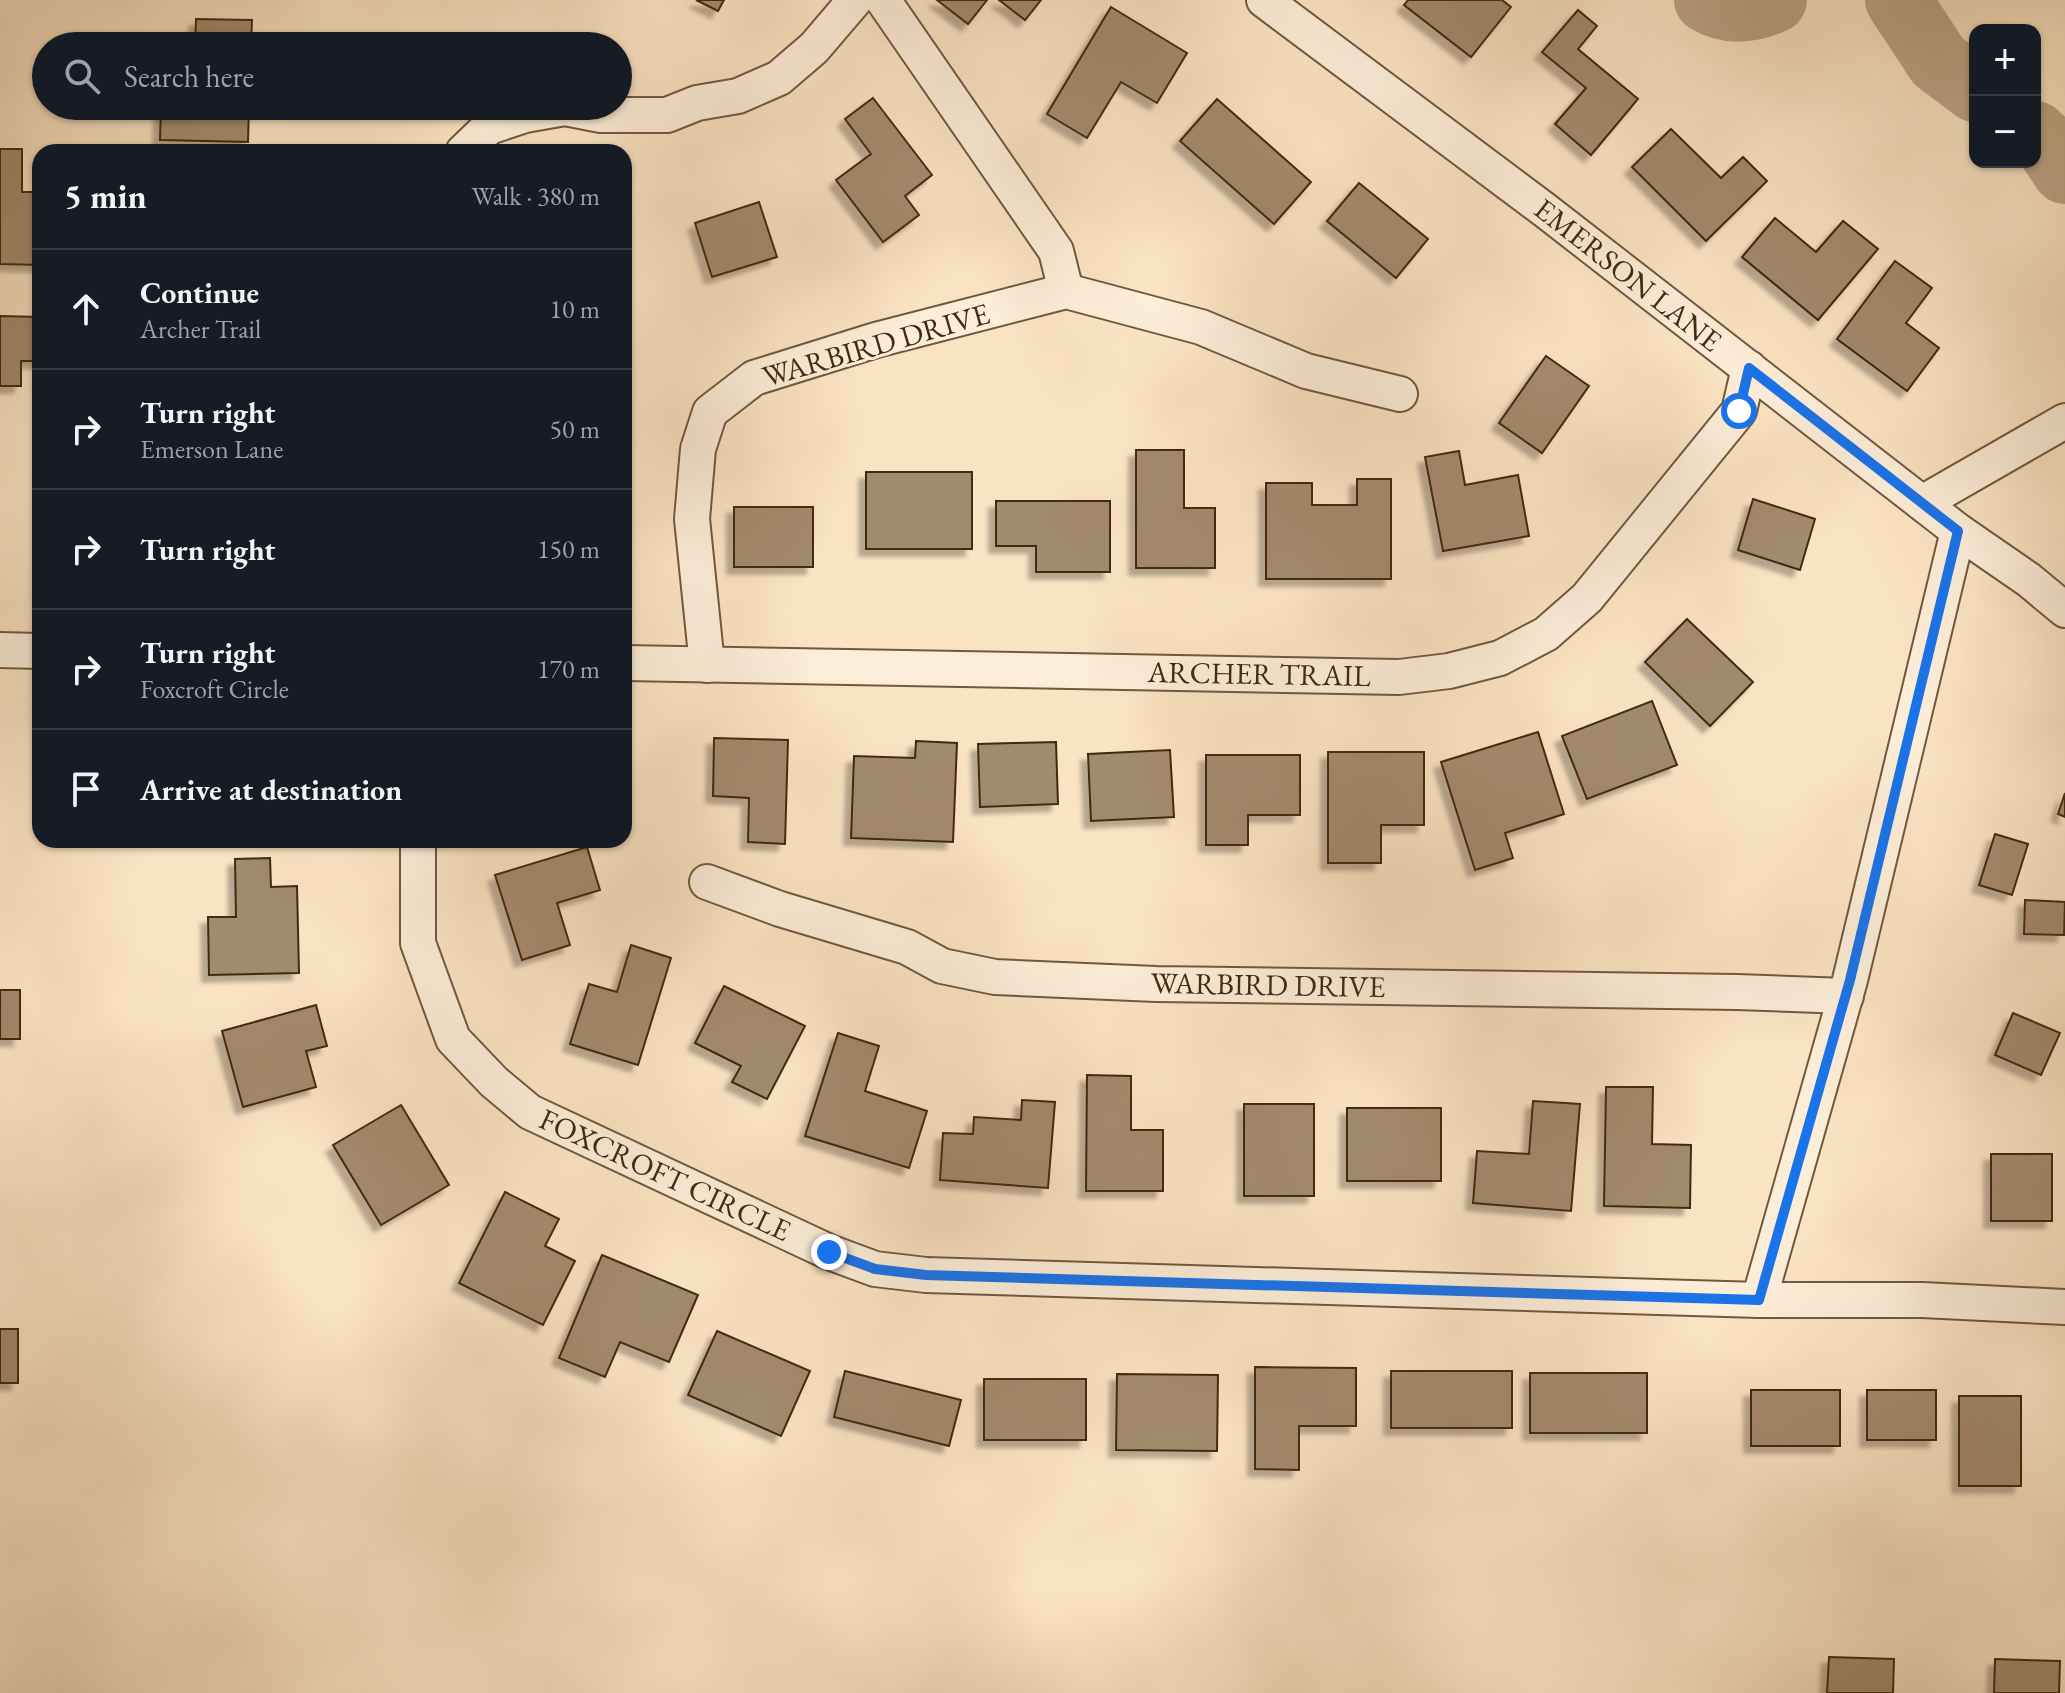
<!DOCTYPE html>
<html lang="en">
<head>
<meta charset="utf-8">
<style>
  :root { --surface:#171b24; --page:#242831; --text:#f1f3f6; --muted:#9ea1a6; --line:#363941 }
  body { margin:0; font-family:"EB Garamond",serif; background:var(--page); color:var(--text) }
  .controls { position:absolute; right:24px; top:24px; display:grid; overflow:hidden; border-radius:16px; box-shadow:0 2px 6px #0004 }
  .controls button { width:72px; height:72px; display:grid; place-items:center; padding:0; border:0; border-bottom:2px solid var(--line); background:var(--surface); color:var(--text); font:40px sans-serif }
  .stop { position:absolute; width:24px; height:24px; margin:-18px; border:6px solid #1a73e8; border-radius:50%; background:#fff }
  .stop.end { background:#1a73e8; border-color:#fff; box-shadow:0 2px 8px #0008 }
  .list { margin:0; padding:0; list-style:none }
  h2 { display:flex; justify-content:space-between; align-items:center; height:104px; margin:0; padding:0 32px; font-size:34px }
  h2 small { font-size:26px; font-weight:400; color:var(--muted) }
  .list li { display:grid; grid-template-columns:52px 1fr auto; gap:24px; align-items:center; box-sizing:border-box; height:120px; padding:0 32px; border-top:2px solid var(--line) }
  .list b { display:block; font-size:30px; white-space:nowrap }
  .list p { margin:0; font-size:26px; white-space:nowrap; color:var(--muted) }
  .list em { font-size:26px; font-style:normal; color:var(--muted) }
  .icon { flex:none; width:44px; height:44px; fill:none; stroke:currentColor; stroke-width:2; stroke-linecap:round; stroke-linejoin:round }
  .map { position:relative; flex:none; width:2065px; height:1693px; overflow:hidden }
  .search { position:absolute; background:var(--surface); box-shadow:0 2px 6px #0004; left:32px; top:32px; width:600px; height:88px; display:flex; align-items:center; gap:20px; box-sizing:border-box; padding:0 28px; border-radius:44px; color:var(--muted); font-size:30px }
  .panel { position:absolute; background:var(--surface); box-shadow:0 2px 6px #0004; left:32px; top:144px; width:600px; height:704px; border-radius:24px }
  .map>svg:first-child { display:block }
</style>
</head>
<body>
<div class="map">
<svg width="2065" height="1693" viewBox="0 0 2065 1693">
  <defs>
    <filter id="shadow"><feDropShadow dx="-7" dy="7" stdDeviation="2" flood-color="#0004"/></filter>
  </defs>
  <rect width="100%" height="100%" fill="#fae3c3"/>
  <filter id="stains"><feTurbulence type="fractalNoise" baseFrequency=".0025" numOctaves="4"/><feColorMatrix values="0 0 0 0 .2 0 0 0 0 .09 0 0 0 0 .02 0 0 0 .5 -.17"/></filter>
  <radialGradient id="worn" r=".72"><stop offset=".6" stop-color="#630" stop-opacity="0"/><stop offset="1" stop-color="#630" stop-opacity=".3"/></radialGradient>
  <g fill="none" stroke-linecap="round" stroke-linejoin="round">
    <g stroke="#bca486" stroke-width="66">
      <path d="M1707,0c21,13 45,10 67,0"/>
      <polyline points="1898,0 1938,61 1975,89"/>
      <polyline points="2035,134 2049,147 2065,171"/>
    </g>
  </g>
  <g fill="#a28a6d" stroke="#432910" stroke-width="2" filter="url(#shadow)">
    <polygon points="696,0 724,0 718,11"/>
    <polygon points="937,0 987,0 968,24"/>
    <polygon points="999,0 1041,0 1025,20"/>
    <polygon points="1408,0 1502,0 1511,7 1471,57 1404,5"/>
    <polygon points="1111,7 1187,53 1157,103 1121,82 1087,138 1047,114"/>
    <polygon points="1578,10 1597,26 1578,49 1638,99 1591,155 1555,124 1586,88 1542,52"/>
    <polygon points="196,19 252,20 251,46 195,46"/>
    <polygon points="873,98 932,175 905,196 919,215 883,242 836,180 871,154 845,119"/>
    <polygon points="1217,99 1311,182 1274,224 1180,141"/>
    <polygon points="161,106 249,106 248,142 160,140"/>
    <polygon points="1671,129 1721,178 1743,157 1767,181 1706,241 1632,167"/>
    <polygon points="0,149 22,149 22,192 40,192 40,265 0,264"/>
    <polygon points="1359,183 1428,239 1396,278 1327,221"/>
    <polygon points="759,202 777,257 712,277 695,223"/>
    <polygon points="1775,218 1816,252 1843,221 1878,249 1818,320 1742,257"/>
    <polygon points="1895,261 1932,288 1906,323 1939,348 1907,391 1837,339"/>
    <polygon points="0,316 40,317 40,361 21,361 21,386 0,386"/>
    <polygon points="1546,356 1589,386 1542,453 1499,423"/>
    <polygon points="1136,450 1184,450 1184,508 1215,508 1215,568 1136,568"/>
    <polygon points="1459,451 1465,485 1518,475 1529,536 1443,551 1425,457"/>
    <rect x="866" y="472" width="106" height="77"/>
    <polygon points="1357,479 1391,479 1391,579 1266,579 1266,483 1312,483 1312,505 1357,505"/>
    <polygon points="1753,499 1815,519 1800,570 1738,550"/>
    <polygon points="996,501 1110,501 1110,572 1036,572 1036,546 996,546"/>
    <rect x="734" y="507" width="79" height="60"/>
    <polygon points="1687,619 1753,682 1710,726 1645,662"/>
    <polygon points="1652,701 1677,765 1587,799 1562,736"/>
    <polygon points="1538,732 1564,814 1505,833 1513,858 1475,870 1441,762"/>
    <polygon points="714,738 788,740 785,844 748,842 749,798 713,796"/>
    <polygon points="916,741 957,743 953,842 851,838 854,756 915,758"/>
    <polygon points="1056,742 1058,804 980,807 978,744"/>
    <polygon points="1170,750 1174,817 1091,821 1088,754"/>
    <polygon points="1328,752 1424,752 1424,825 1381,825 1381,863 1328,863"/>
    <polygon points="1206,755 1300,755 1300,815 1248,815 1248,845 1206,845"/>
    <polygon points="2065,793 2065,817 2058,814"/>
    <polygon points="1995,834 2028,844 2012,895 1979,885"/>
    <polygon points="587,847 600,890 557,903 570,945 522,960 495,875"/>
    <polygon points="270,858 271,887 297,886 299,973 209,975 208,917 236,917 235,859"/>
    <polygon points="2025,900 2065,902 2064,935 2024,934"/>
    <polygon points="631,945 671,958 638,1065 570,1044 589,984 617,992"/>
    <polygon points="724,986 805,1026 767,1099 732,1082 741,1066 695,1043"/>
    <rect x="0" y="990" width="20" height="49"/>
    <polygon points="316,1005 327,1046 306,1051 316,1087 243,1107 222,1031"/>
    <polygon points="2013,1013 2060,1033 2041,1075 1995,1055"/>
    <polygon points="838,1033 879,1046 865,1091 927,1111 909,1168 805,1136"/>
    <polygon points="1087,1075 1131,1076 1131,1130 1163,1130 1163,1191 1086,1191"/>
    <polygon points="1606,1087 1653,1087 1652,1144 1691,1145 1690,1208 1604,1206"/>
    <polygon points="1022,1100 1055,1102 1048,1188 940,1180 943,1133 973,1134 974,1117 1021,1120"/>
    <polygon points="1533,1101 1580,1104 1571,1211 1473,1203 1477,1151 1529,1154"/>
    <rect x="1244" y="1104" width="70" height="92"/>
    <polygon points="401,1105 449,1185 381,1225 333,1145"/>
    <rect x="1347" y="1108" width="94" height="73"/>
    <rect x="1991" y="1154" width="61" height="67"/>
    <polygon points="505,1192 559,1219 545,1246 575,1261 543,1325 459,1283"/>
    <polygon points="602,1255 698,1295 669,1362 620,1342 605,1377 559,1358"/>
    <rect x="0" y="1329" width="18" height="54"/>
    <polygon points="717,1331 810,1371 781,1436 688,1395"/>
    <polygon points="1255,1367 1356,1368 1356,1426 1299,1426 1299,1470 1255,1469"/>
    <polygon points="845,1371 961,1400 949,1446 834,1417"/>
    <rect x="1391" y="1371" width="121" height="57"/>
    <rect x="1530" y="1373" width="117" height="60"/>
    <polygon points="1117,1374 1218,1375 1217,1451 1116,1450"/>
    <rect x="984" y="1379" width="102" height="61"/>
    <rect x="1751" y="1390" width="89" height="56"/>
    <rect x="1867" y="1390" width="69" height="50"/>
    <rect x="1959" y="1396" width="62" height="90"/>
    <polygon points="1829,1657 1894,1659 1893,1693 1827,1693"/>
    <polygon points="1995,1659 2060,1661 2059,1693 1994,1693"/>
  </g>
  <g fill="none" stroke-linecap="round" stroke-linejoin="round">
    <g stroke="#71583d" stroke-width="38">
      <g id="street">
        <polyline points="883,0 1056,251 1066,291"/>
        <polyline points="1264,0 1546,211 1958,531 2029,580 2065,610"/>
        <polyline points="463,152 489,127 525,115 565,108 601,115 667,115 697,103 738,96 779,78 814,48 855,0"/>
        <polyline points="1922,503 2065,421"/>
        <polyline points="0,650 40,651"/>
        <polyline points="624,663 1399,677 1449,671 1500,658 1546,634 1587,598 1739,411 1749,368"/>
        <polyline points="707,665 692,519 698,449 710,412 754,378 876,340 1066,291 1201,327 1306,371 1400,394"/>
        <polyline points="418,840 418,943 453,1039 494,1082 530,1112 829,1252 875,1269 926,1275 1759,1300 1922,1300 2065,1307"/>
        <polyline points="707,882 780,909 907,947 942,966 995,977 1156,984 1737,992 1846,996"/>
        <polyline points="1759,1300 1850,980 1958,531"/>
      </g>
    </g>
    <use href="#street" stroke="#fcedd8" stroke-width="34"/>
  </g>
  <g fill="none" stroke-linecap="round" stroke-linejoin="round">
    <polyline stroke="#1a73e8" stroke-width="10" points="829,1252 875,1269 926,1275 1759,1300 1850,980 1958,531 1749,368 1739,411"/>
  </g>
  <g text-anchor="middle" stroke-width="6" stroke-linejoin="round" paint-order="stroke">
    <g font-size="30" fill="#432910" stroke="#fcedd8">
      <text transform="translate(1628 275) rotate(38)" y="10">EMERSON LANE</text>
      <text transform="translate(876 345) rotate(-16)" y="10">WARBIRD DRIVE</text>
      <text transform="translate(1259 674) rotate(1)" y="10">ARCHER TRAIL</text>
      <text transform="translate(1268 985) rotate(1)" y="10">WARBIRD DRIVE</text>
      <text transform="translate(665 1175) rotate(25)" y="10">FOXCROFT CIRCLE</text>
    </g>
  </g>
  <rect width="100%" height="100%" filter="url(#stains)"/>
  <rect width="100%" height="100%" fill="url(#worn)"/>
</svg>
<div class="controls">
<button>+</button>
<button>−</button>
</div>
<div class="stop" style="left:1739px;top:411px"></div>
<div class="stop end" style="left:829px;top:1252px"></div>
<div class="search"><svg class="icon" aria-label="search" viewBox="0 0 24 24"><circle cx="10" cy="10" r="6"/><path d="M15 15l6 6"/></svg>Search here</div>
<section class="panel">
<h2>5 min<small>Walk · 380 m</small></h2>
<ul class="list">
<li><svg class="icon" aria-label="ahead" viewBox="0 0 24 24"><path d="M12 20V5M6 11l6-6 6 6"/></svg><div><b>Continue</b><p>Archer Trail</p></div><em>10 m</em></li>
<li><svg class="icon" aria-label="right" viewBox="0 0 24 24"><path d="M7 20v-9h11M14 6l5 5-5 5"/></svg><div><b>Turn right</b><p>Emerson Lane</p></div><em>50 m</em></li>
<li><svg class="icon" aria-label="right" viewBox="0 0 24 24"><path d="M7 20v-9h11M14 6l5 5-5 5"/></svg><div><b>Turn right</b></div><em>150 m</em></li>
<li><svg class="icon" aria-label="right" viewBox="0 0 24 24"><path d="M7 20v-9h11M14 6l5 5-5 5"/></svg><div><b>Turn right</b><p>Foxcroft Circle</p></div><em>170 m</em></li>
<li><svg class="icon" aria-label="arrive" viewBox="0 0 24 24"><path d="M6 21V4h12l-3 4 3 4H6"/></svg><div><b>Arrive at destination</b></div></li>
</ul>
</section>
</div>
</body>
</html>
